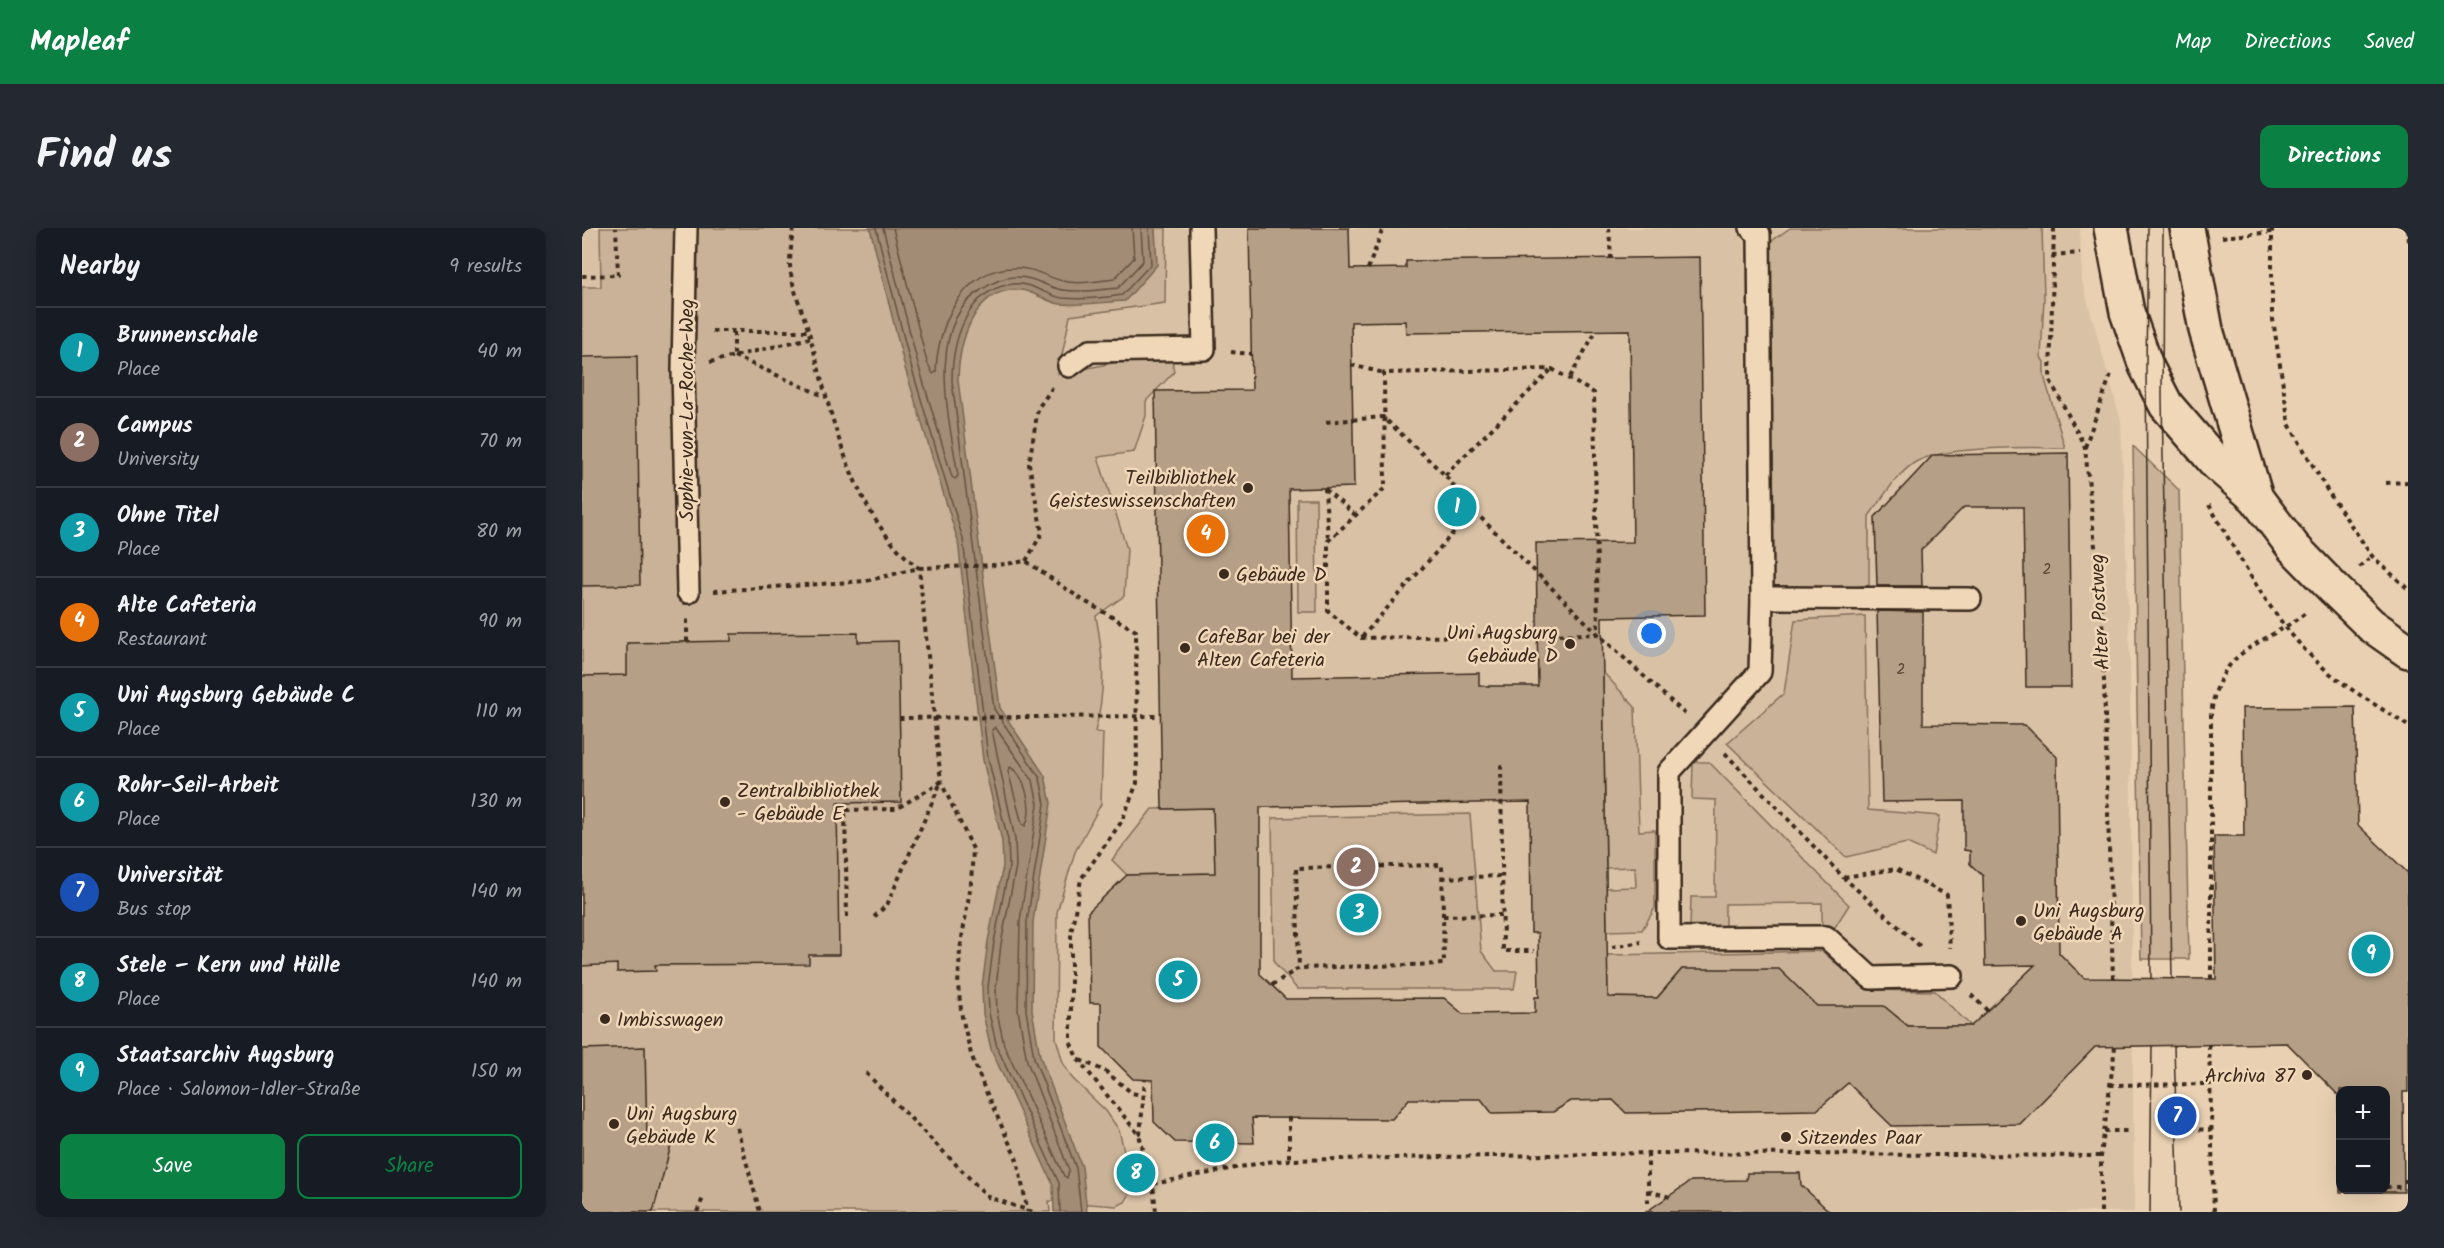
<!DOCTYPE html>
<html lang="en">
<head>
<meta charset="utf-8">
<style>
  :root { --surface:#171b24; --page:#242831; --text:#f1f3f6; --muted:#9ea1a6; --line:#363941; --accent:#0b8043 }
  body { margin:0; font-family:Kalam,sans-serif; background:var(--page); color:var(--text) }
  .controls { position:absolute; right:18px; bottom:18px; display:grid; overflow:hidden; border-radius:12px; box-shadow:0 6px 24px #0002 }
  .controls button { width:54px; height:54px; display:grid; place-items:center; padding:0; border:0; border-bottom:2px solid var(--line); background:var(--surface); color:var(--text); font:30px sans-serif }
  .you { position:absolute; left:1070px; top:406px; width:21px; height:21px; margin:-15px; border:4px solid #fff; border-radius:50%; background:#1a73e8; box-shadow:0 0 0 9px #1a73e833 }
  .badge { display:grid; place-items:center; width:39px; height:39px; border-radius:50%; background:var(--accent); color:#fff; font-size:20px; font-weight:700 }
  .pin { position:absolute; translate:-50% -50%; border:3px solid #fff; box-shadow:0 2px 6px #0006 }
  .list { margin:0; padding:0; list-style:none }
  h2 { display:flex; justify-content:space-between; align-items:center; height:78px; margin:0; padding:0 24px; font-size:26px }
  h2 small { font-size:20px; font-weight:400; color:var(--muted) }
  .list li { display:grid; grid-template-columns:39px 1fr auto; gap:18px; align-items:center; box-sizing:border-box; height:90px; padding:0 24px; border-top:2px solid var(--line) }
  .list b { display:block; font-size:22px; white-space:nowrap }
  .list p { margin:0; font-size:20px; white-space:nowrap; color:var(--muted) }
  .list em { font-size:20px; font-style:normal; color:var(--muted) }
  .actions { display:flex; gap:12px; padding:18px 24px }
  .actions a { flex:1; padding:14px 0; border:2px solid var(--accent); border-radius:12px; text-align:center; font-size:21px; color:var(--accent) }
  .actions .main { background:var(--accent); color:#fff }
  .map { position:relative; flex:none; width:1826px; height:984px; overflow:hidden; border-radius:12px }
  header { display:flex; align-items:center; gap:36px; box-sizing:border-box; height:84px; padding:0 30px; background:var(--accent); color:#fff }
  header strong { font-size:28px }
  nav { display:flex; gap:33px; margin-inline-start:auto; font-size:21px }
  .intro { display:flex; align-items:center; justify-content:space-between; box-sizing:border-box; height:144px; padding:0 36px }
  h1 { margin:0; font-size:42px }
  .button { padding:15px 27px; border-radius:12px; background:var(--accent); color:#fff; font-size:21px; font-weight:700 }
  main { display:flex; gap:36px; padding:0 36px }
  aside { flex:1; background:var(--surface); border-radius:12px; box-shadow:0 6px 24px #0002 }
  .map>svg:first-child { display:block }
</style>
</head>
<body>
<header>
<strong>Mapleaf</strong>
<nav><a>Map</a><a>Directions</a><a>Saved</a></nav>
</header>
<div class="intro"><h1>Find us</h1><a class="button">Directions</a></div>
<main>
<aside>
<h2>Nearby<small>9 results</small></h2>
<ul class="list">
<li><span class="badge" style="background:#0f9aa8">1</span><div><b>Brunnenschale</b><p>Place</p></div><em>40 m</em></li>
<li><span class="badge" style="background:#8d6e63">2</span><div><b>Campus</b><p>University</p></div><em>70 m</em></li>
<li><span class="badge" style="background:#0f9aa8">3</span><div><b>Ohne Titel</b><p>Place</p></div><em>80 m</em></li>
<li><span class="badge" style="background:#e8710a">4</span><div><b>Alte Cafeteria</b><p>Restaurant</p></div><em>90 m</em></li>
<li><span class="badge" style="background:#0f9aa8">5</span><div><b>Uni Augsburg Gebäude C</b><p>Place</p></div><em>110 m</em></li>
<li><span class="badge" style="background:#0f9aa8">6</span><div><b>Rohr-Seil-Arbeit</b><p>Place</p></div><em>130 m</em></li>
<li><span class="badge" style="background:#1a4fb4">7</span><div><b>Universität</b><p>Bus stop</p></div><em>140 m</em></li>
<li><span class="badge" style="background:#0f9aa8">8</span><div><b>Stele – Kern und Hülle</b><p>Place</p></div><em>140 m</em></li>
<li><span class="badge" style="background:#0f9aa8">9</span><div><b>Staatsarchiv Augsburg</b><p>Place · Salomon-Idler-Straße</p></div><em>150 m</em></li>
</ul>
<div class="actions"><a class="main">Save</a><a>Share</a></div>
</aside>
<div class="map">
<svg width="1826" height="984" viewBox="0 0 1826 984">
  <rect width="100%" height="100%" fill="#e9d0b2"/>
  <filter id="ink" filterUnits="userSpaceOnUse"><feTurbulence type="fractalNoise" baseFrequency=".0167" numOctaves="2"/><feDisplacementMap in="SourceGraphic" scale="12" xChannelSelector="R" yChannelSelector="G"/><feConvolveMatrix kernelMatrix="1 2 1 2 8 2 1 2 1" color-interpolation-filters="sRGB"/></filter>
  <g filter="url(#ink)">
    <polygon fill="#d9c1a5" points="0,0 1498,0 1500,53 1539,193 1548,431 1552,984 0,984"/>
    <g fill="#c9b297" stroke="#826e5a" stroke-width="1.5">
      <path d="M18,0h566l-1,75 -95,13 -12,58 80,-16 34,2 2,12 -28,29v15l-12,36 -36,5 29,92 -3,47 -28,20c8,43 10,73 -1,116l8,1 -2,71 -26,48 -18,60 -1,126 7,25 9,15 34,33 13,19 14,58 -8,14 -8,4 -68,-5 1,11h-468v-925h19z"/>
      <path d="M1208,0h252l2,70 -3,59 3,5v14l21,72c-33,-1 -125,-2 -151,15 -18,12 -32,36 -45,53v69l-38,5 -58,-3 -4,-344z"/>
      <polygon points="1551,218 1597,262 1607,731 1559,731"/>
      <polygon points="715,271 734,271 735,384 716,384"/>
      <polygon points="1283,388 1286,582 1358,588 1351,627 1325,615 1264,629 1145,515 1202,465 1213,392"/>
      <polygon points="1021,444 1053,479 1057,603 1073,602 1073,680 1060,702 1025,703 1024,660 1054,659 1053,639 1024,640"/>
      <polygon points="1111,534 1127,534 1267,677 1253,699 1240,699 1240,675 1143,676 1143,701 1108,700 1109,669 1133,669 1134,572 1110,571"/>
      <polygon points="631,580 633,645 545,647 530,632 570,581"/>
      <polygon points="888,586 899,723 914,743 935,743 932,761 715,761 692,734 690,590"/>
      <path d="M1240,723l45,39 68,1 36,35h-72v-8c-18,-14 -33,1 -49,11l-168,-60 -25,29 -49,-1 -1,-42z"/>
    </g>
    <path fill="#a28c75" stroke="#796552" stroke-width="1.5" d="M288,0h285l2,37 -32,36c-21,1 -44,5 -65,3 -13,-2 -25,-12 -39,-14 -48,-4 -62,53 -63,90l42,328 45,68 6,27 -18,119 -1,88 8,46 42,111 5,45h-33l-1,-27 -62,-136 -8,-35 -1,-27 6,-46 15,-75 -1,-25 -19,-81 -25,-219 -53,-173z"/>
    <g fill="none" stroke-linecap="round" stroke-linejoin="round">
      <g stroke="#645141" stroke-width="1.5">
        <polyline points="294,0 329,138 381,311 406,530 426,612 427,639 412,714 406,759 407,785 415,819 477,955 478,984"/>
        <path d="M301,0l35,136 34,113 3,2 3,-3c-8,-54 -34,-150 23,-186 9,-6 22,-13 34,-13 18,-1 31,10 48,13 17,3 38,0 55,-2l25,-27 -2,-33"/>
        <path d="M311,0l34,134 6,12 3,-2c1,-44 25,-104 78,-104 19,-1 32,9 49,13 15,4 35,0 51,-2l20,-21 -2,-30"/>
        <polygon points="413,499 451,553 456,576 438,693 436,782 445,833 487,942 485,950 482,948 422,817 415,784 414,760 419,716 434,638 433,611 410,502"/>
        <path d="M428,539c16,9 24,44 15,59l-3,-2 -14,-53z"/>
        <path d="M499,984l-5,-44 -42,-110 -8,-48 1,-88 18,-118 -5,-26 -46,-69 -42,-328c0,-39 14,-92 61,-97 18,-2 32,11 49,14 19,2 41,0 60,-3l29,-31 -2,-36"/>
      </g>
    </g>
    <g fill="#b59f86" stroke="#3b2a1e" stroke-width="1.5" fill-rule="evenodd">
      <path d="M667,0h100l1,41 56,-1v-7l294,-4 5,358 -103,2 6,380 49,1 25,-29h97l38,37h67l24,20h63l64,-61 -50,1 -2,-90 -13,-12v-13l-6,-1v-49l-82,1 -5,-191 46,1v112l102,1 32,32 2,196 25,25 132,1 -2,-143h30l-2,-128 113,-1 3,118 50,48v219h-5l1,100h-64l-2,-97 -51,-52 -192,4 -75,77 -128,2 -44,-43 -31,27 -191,3 -13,-13 -42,1 -18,11 -61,1 -11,-14h-72l-17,20 -140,-1 2,25 -79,-1 -21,-20 -1,-42 -20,-1 -32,-32v-44h-11l-2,-91 39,-37 88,-2 -2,-65 -51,1 -7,-418 97,-1zM823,93l1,12 224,-3 3,212 -97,1 2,143h-59v-13l-187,4 -3,-188 65,-2 -3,-165zM948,574l1,131h7l1,64h-4v16l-72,1 -19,-16 -158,1 -26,-25v-167zM1758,862h45v100h-45z"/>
      <polygon points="55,128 58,357 0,358 0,129"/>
      <polygon points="1486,225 1489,459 1444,459 1441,279 1382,279 1339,322 1340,358 1295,358 1293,289 1351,227"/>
      <polygon points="276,405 276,414 316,413 319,574 255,575 257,727 227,727 227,736 73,737 74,743 35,744 35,736 0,738 0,448 45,447 45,415 149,413 149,406"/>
      <polygon points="63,819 65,911 91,910 71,984 0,984 0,821"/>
      <polygon points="1165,945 1218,945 1219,957 1248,984 1064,984 1109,953 1164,952"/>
    </g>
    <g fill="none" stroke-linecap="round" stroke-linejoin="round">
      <g stroke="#3b2a1e" stroke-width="26">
        <g id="service">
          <polyline points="104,0 101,141 106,364"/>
          <polyline points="1169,0 1177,6 1180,370 1178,444 1087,544 1087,710 1244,709 1289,750 1370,748"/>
          <polyline points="487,138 508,123 622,121 619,0"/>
          <polyline points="1180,370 1388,371"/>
        </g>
      </g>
      <g stroke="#3b2a1e" stroke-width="38">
        <g id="minor">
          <polyline points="1529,0 1545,84 1564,138 1584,177 1635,236 1674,270 1712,320 1752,361 1789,397 1826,423"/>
          <polyline points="1605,0 1624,102 1674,270"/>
        </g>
      </g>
      <g stroke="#3b2a1e" stroke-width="4" stroke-dasharray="4.5 4.5" stroke-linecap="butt">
        <path d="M211,0c-1,12 -3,25 -3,37 1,22 14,49 20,71 21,77 42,182 109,232l22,214 32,67 -2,34 -11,67 -2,36 4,31 9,37 12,31 34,75 11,52"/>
        <polyline points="1027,0 1029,30"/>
        <polyline points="1472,0 1468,152 1503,219 1520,388 1531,750"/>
        <polyline points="1690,0 1690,85 1707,196 1745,262 1790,328 1826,361"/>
        <polyline points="1825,0 1826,14"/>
        <polyline points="1640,9 1690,4"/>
        <polyline points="1470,27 1498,25"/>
        <polyline points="786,41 801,0"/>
        <polyline points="0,48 36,47 34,0"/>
        <polyline points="130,103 226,103"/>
        <polyline points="152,104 152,128"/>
        <polyline points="649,124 669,126"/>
        <polyline points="152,128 244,169"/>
        <polyline points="128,134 228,110"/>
        <polyline points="769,137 802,145"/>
        <polygon points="970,141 1012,165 1016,406 779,410 746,383 746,313 803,260 802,145"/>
        <polyline points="988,149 1014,103"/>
        <polyline points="744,194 801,189 863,247 891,282 1016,406 1103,486"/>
        <polyline points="1503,219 1529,146"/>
        <polyline points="863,247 970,141"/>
        <polyline points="1804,255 1826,254"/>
        <polyline points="743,260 746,312"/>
        <polyline points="743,261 773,287"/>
        <path d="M1627,277c35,59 69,127 123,170 24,19 51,34 76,51"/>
        <polyline points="444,333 460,305 447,236 456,180 471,159"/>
        <polyline points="1777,339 1790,328"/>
        <polyline points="132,363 284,353 337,340 416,337 444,333 499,371 554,403 555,555 540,593 499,651 489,705 489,815 495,830 557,907 571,956 574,984"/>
        <polyline points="780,409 891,282"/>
        <polyline points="105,414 105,390"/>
        <polyline points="1143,525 1261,649 1340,720"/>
        <polyline points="919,537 921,723 952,723"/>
        <polyline points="1262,649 1314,641 1365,667 1368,720"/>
        <polyline points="860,650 919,648"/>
        <polyline points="861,688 920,687"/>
        <polyline points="265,689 263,582 314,581 359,554"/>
        <polyline points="292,689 305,677 359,554"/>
        <polyline points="1030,719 1059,714"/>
        <path d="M1629,751v-265c9,-69 51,-66 97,-103"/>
        <polyline points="690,757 717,740 862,736 860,637 714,640 717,740"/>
        <polyline points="1389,767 1406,783"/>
        <polyline points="1627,817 1632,984"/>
        <polyline points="498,832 523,843 550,865 559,867"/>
        <polyline points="284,845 406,969 451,984"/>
        <polyline points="1528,857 1629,856"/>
        <polyline points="707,889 707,932"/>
        <polyline points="155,900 178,984"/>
        <polyline points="1608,901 1630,902"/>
        <polyline points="1522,903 1547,903"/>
        <polyline points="558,907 563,852"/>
        <polyline points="1822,953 1826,953"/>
        <polyline points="571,956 684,934 707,932 1066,925 1519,928"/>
        <polyline points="1804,959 1822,959"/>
        <polyline points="1066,963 1092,970"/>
        <polyline points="1066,975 1066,925"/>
        <polyline points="115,984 121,970"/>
        <polyline points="1519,984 1519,928 1533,819"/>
      </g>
      <use href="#service" stroke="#f0d7b8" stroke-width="21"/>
      <use href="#minor" stroke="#f0d7b8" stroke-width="33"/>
      <g stroke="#3b2a1e" stroke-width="1.5">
        <polyline points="1566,0 1564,138 1569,750"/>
        <polyline points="1581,0 1580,169 1590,750"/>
        <polyline points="1592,818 1597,984"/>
        <polyline points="1568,984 1570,818"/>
      </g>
      <polyline stroke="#3b2a1e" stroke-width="4" stroke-dasharray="4.5 4.5" stroke-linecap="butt" points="317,490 578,488"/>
    </g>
  </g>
  <g fill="#3b2a1e" stroke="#f0d7b8" stroke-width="2">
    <circle cx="666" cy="260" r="6"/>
    <circle cx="642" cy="346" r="6"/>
    <circle cx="988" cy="416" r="6"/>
    <circle cx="603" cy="420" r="6"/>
    <circle cx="143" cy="574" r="6"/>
    <circle cx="1439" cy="693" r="6"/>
    <circle cx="23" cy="791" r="6"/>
    <circle cx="1725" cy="847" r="6"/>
    <circle cx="32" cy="896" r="6"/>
    <circle cx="1204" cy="909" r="6"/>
  </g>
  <g text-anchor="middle" stroke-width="5" stroke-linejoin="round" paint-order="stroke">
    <g font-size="16" fill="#5a4738">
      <text x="1465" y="346">2</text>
      <text x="1319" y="446">2</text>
    </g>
    <g font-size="20" fill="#3b2a1e" stroke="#f0d7b8">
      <text transform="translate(104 182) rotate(-90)" y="7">Sophie-von-La-Roche-Weg</text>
      <text transform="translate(1517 384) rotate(-93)" y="7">Alter Postweg</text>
    </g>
    <g font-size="20" fill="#3b2a1e" stroke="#f0d7b8" text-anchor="start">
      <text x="654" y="256" text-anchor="end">Teilbibliothek<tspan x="654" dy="23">Geisteswissenschaften</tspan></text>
      <text x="654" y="353">Gebäude D</text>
      <text x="976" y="411" text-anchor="end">Uni Augsburg<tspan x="976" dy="23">Gebäude D</tspan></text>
      <text x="615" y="415">CafeBar bei der<tspan x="615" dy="23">Alten Cafeteria</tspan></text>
      <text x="155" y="569">Zentralbibliothek<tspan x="155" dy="23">- Gebäude E</tspan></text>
      <text x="1451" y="689">Uni Augsburg<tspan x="1451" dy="23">Gebäude A</tspan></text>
      <text x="35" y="798">Imbisswagen</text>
      <text x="1713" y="854" text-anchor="end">Archiva 87</text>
      <text x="44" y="892">Uni Augsburg<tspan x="44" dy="23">Gebäude K</tspan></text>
      <text x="1216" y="916">Sitzendes Paar</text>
    </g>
  </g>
</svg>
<div class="controls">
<button>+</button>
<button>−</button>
</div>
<div class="you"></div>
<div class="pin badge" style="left:875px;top:279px;background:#0f9aa8">1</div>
<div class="pin badge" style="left:774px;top:639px;background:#8d6e63">2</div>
<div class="pin badge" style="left:777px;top:685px;background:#0f9aa8">3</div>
<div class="pin badge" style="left:624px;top:306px;background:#e8710a">4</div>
<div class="pin badge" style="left:596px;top:752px;background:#0f9aa8">5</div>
<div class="pin badge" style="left:633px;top:915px;background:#0f9aa8">6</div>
<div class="pin badge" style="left:1595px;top:888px;background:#1a4fb4">7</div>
<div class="pin badge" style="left:554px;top:945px;background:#0f9aa8">8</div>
<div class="pin badge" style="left:1789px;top:726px;background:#0f9aa8">9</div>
</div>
</main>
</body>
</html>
